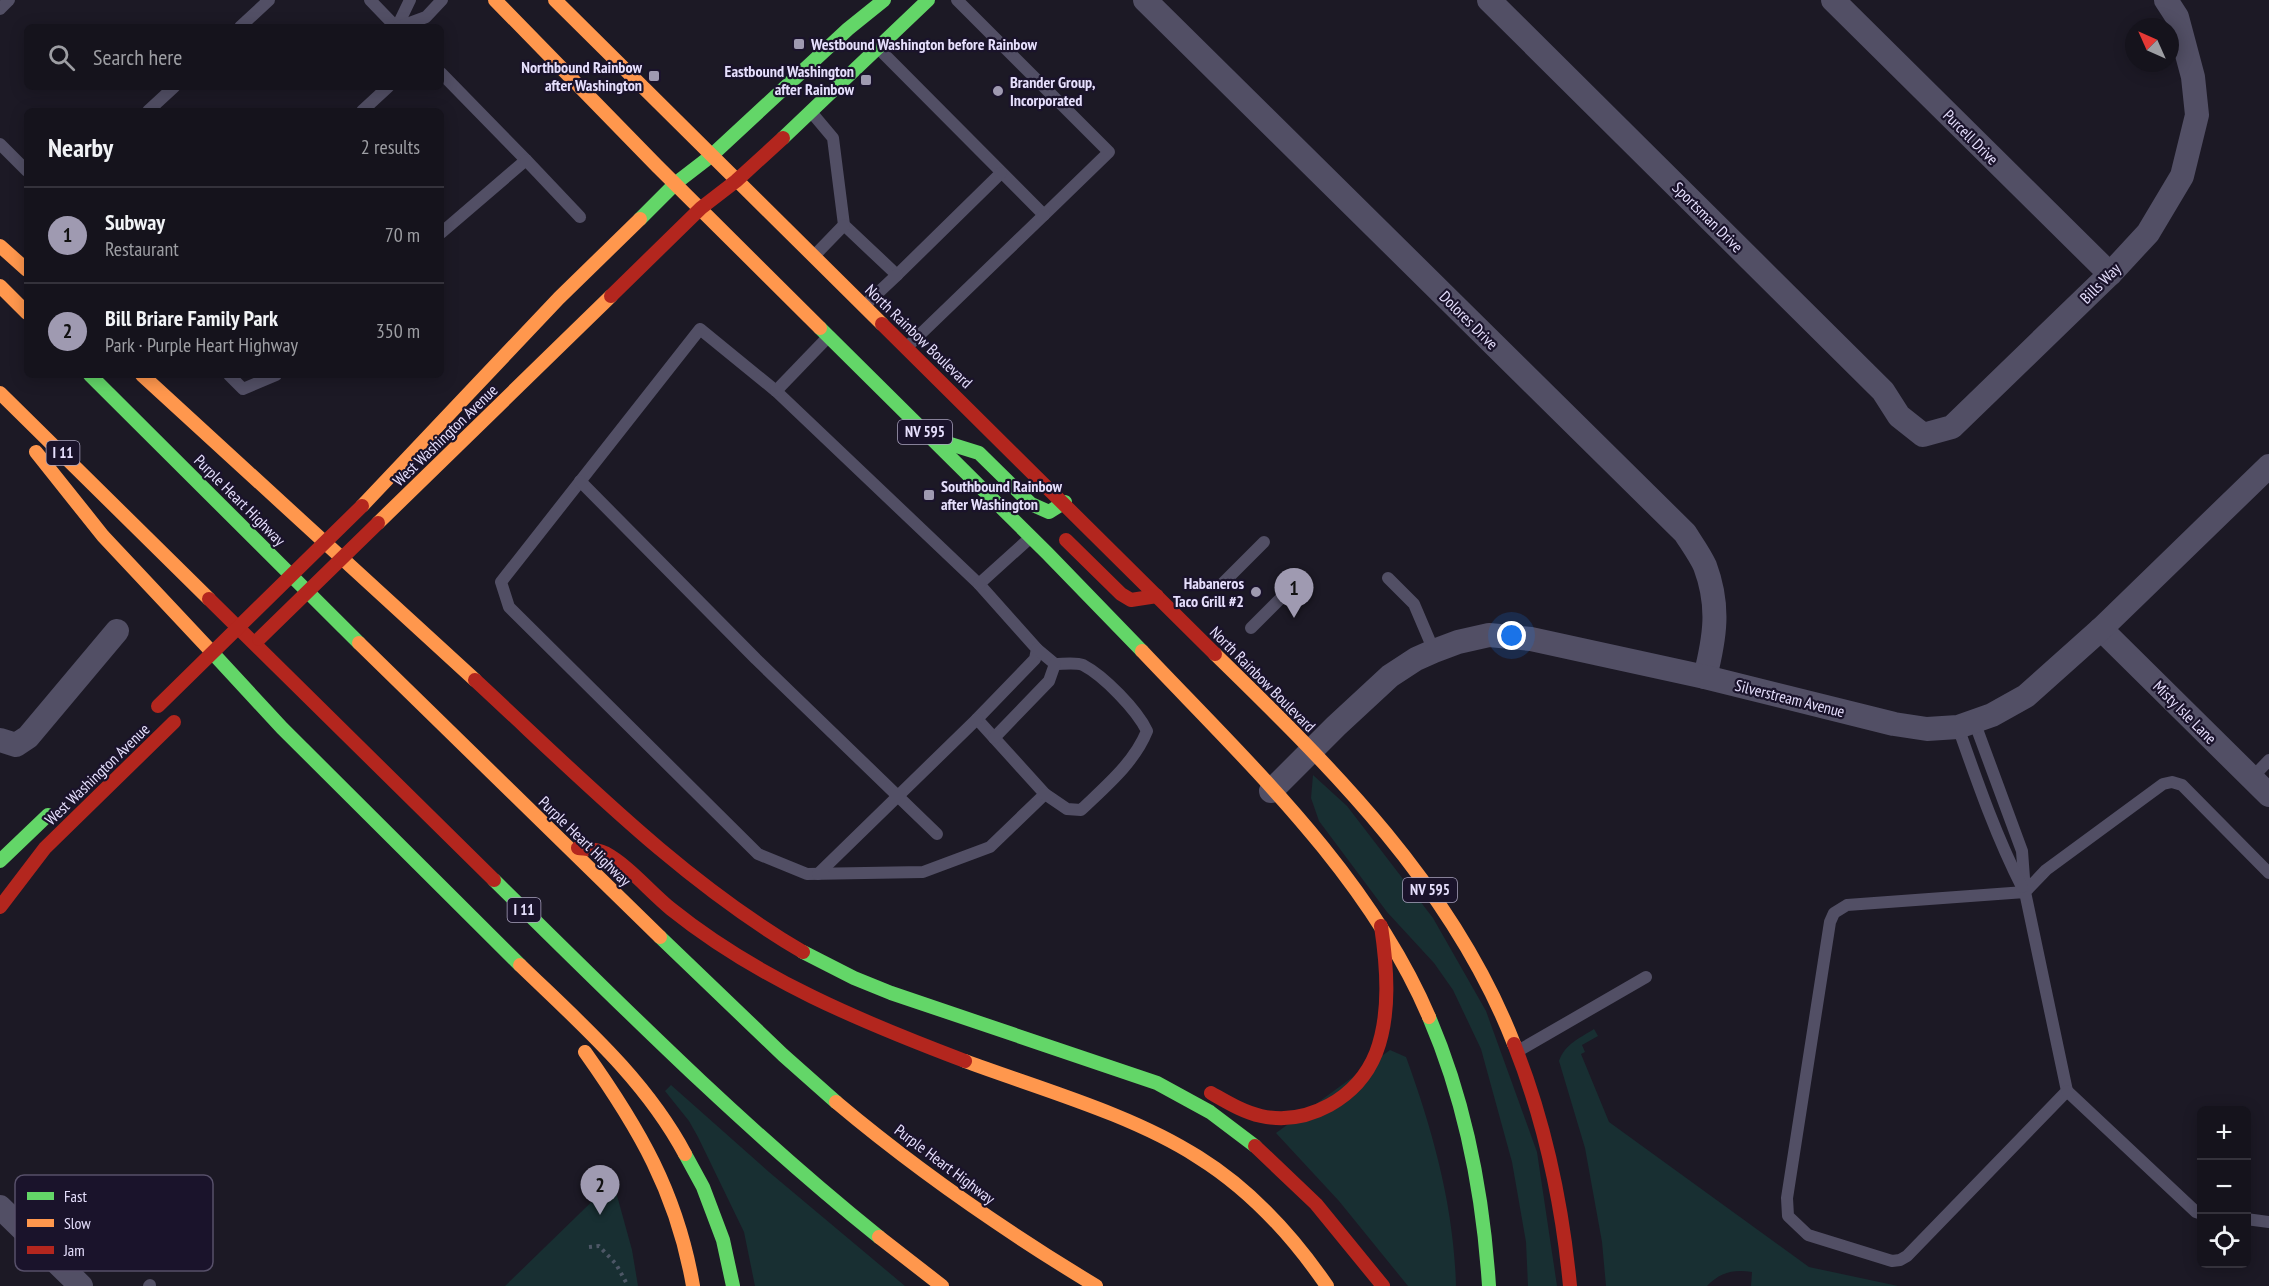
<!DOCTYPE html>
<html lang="en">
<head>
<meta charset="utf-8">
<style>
  :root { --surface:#15131c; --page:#1e1c25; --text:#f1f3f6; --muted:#9d9ea3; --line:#34323b; --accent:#9f9ab1 }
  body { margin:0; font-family:"PT Sans Narrow",sans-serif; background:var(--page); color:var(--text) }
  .controls { position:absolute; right:18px; bottom:18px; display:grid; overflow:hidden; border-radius:9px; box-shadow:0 3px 15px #0003 }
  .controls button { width:54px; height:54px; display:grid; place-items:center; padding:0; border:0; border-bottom:2px solid var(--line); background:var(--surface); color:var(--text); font:30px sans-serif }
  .compass { position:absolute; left:2125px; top:18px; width:54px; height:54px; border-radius:50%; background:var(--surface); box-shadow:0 3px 15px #0003; rotate:315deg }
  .you { position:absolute; left:1512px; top:636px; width:21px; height:21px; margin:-15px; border:4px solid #fff; border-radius:50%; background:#1a73e8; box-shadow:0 0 0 9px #1a73e833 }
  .badge { display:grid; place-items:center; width:39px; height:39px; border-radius:50%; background:var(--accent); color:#111; font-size:20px; font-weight:700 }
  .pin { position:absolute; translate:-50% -50px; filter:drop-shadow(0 2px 3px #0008) }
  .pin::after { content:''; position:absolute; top:32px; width:21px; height:18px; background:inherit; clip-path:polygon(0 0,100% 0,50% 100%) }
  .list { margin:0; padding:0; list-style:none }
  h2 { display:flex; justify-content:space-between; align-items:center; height:78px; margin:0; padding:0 24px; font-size:26px }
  h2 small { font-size:20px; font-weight:400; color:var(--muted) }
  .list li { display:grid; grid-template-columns:39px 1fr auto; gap:18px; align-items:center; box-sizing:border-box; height:96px; padding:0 24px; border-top:2px solid var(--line) }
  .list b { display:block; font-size:22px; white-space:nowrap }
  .list p { margin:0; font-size:20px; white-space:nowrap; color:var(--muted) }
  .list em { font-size:20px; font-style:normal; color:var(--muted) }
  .icon { flex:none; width:33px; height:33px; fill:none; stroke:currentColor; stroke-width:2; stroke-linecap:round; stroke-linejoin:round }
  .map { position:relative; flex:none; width:2269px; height:1286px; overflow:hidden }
  .search { position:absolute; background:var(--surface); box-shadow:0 3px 15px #0003; left:24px; top:24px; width:420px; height:66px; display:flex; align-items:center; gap:15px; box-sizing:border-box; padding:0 21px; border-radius:9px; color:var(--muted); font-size:22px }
  .panel { position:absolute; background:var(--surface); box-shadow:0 3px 15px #0003; left:24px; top:108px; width:420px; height:270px; border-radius:9px }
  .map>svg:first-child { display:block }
</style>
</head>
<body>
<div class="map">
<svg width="2269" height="1286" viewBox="0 0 2269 1286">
  <rect width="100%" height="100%" fill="#1c1925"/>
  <g fill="#182f32">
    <polygon points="1313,775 1347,806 1433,918 1486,1011 1537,1152 1557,1286 1528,1286 1526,1242 1512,1162 1481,1049 1453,990 1434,963 1387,912 1319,821 1311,798"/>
    <path d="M1594,1029l4,7 -16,9 3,7 -4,2 28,68 200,145 89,19h-147l1,-14c-18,-3 -32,0 -45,14h-101l-4,-44 -17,-94 -26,-87c6,-17 21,-23 35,-32z"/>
    <path d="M1390,1050l16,7c27,74 48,150 50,229h-48l-69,-85 -63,-68z"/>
    <polygon points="671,1085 769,1172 905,1286 755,1286 744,1232 698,1137 689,1121 665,1091"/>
    <polygon points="613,1181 632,1250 638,1286 505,1286"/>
  </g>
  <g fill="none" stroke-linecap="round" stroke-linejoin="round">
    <polyline stroke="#4d5766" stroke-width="4" stroke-dasharray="3 4.5" stroke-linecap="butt" points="589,1247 599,1246 616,1264 628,1286"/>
    <g stroke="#524f65" stroke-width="12">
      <polyline points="370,0 396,27"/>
      <polyline points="0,9 9,0"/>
      <polyline points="240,27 269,0"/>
      <polyline points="397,27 410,0"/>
      <polyline points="399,27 426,17 442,0"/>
      <polyline points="880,50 1044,215 1109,152 957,0"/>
      <polyline points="441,73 526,160 441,233"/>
      <polyline points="148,111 174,87"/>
      <polyline points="362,111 388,87"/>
      <polyline points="812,113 833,138 844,225 897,275 1001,173"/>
      <polyline points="0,144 27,171"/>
      <polyline points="526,160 580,217"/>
      <polyline points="815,255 844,225"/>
      <polyline points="865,305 897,275"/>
      <polygon points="700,329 776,391 979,584 1037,649 1035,659 977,719 1045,794 990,847 923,872 807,874 758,854 509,607 501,582"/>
      <polyline points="906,348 1044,215"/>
      <polyline points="229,375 243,389 276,375"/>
      <polyline points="776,391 828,337"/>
      <polyline points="580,481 756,659 937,834"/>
      <polyline points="1388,578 1414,604 1434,651"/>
      <polyline points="1223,583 1264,542"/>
      <polyline points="979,584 1031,537"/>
      <polyline points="1251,628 1301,578"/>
      <path d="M1037,649l18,15c8,0 21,-2 28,1 21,11 54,45 64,66 -13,32 -41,55 -66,79l-14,-1 -22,-15"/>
      <polyline points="1974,721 2022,851 2025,892 2067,1091 1907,1256 1900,1260 1892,1261 1808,1235 1788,1216 1787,1198 1830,922 1834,913 1847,905 2025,892 2046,870 2163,784 2172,782 2182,785 2269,873"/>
      <path d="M1958,727c19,54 38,109 64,160"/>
      <polyline points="994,738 1049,681 1055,664"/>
      <polyline points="2252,778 2269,760"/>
      <polyline points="818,874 977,719"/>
      <polyline points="1518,1051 1646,977"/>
      <polyline points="2067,1091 2196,1212 2202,1214"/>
      <polyline points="2246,1219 2269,1222"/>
      <polyline points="149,1286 150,1285"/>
    </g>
    <g stroke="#524f65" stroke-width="24">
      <path d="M1145,0l540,533c7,11 15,22 20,33 15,40 10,71 0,111"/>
      <polyline points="1489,0 1883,391 1899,416 1923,435 1952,427 2110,274 2148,233 2182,176 2197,115 2193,77 2177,17 2166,0"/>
      <polyline points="1833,0 2110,274"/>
      <polyline points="2101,629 2269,795"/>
      <polyline points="0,740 16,745 28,737 117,631"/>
      <polyline points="1271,791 1336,726 1390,676 1416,659 1434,651 1458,642 1489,635 1531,639 1705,677 1894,724 1927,729 1958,727 1992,715 2026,696 2101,629 2269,466"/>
      <polyline points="0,1207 81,1286"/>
    </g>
    <g stroke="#63d668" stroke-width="14">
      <polyline points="783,138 928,0"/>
      <polyline points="640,219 676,183 711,156 848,29 884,0"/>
      <polyline points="820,328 1047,553 1142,651"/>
      <polyline points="90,375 359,643"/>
      <polyline points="947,443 979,453 1031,504 1049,512 1065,502"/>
      <polyline points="209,649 282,728 520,965"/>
      <polyline points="0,861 48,815"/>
      <path d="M494,880c125,123 248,247 385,357"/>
      <polyline points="660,937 783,1055 836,1102"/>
      <polyline points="803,952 854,978 891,993 1157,1083 1210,1112 1255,1146"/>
      <path d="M1429,1017c37,86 54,176 60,269"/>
      <polyline points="685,1154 703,1187 723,1240 733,1286"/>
    </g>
    <g stroke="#ff974d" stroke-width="14">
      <polyline points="495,0 657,166 820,328"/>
      <polyline points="555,0 882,324"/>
      <polyline points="0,246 27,270"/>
      <polyline points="0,286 27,313"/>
      <polyline points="142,375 475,680"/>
      <polyline points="0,393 209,599"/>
      <polyline points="36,452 103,536 209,649"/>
      <polyline points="362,506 559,298 640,219"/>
      <polyline points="378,523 611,296"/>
      <polyline points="359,643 660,937"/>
      <path d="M1142,651c105,111 226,223 287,366"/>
      <path d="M1215,654c118,115 238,233 299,390"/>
      <path d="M520,965c60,58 125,114 165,189"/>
      <path d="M585,1052c54,76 92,141 108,234"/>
      <path d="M965,1061c75,28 166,53 233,96 53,33 94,78 129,129"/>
      <path d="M836,1102c82,69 169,129 260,184"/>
      <polyline points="879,1237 942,1286"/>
    </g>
    <g stroke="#b3261e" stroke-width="14">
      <polyline points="611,296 701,208 736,181 783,138"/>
      <polyline points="882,324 1215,654"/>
      <polyline points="1066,540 1121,594 1131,600 1157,596"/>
      <polyline points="209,599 494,880"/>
      <path d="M475,680c104,96 205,200 328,272"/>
      <path d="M578,848c9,1 19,1 27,5 24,13 44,38 66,56 87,70 191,113 294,152"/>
      <polyline points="0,907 45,848 174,722"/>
      <path d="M1514,1044c31,78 48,158 56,242"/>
      <path d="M1211,1093c16,9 32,19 50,23 47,10 97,-18 115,-63 15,-39 11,-87 5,-127"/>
      <polyline points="1255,1146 1316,1204 1383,1286"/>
    </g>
    <g stroke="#b3261e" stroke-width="14">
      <polyline points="259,639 378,523"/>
      <polyline points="158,706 362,506"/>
    </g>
  </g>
  <g fill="#9f9ab1" stroke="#1a132b" stroke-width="2">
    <rect x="793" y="38" width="12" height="12" rx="3"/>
    <rect x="648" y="70" width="12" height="12" rx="3"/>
    <rect x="860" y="74" width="12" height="12" rx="3"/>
    <circle cx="998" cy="91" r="6"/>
    <rect x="923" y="489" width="12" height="12" rx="3"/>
    <circle cx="1256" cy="592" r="6"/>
  </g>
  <g text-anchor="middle" stroke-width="4.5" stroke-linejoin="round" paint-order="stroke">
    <g fill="#1a132b" stroke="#a9a2be" stroke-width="1.5">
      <rect x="898" y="420" width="54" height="24" rx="4.5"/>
      <rect x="46.5" y="441" width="33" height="24" rx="4.5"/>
      <rect x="1403" y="878" width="54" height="24" rx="4.5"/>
      <rect x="507.5" y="898" width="33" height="24" rx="4.5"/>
    </g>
    <g font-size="15" font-weight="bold" fill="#e6dffd">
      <text x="925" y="437">NV 595</text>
      <text x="63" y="458">I 11</text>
      <text x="1430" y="895">NV 595</text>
      <text x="524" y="915">I 11</text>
    </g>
    <g font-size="16" font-weight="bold" fill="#e6dffd" stroke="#1a132b" text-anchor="start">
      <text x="811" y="50">Westbound Washington before Rainbow</text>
      <text x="642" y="73" text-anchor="end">Northbound Rainbow<tspan x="642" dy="18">after Washington</tspan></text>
      <text x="854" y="77" text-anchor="end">Eastbound Washington<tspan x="854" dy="18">after Rainbow</tspan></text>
      <text x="1010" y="88">Brander Group,<tspan x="1010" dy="18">Incorporated</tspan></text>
      <text x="941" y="492">Southbound Rainbow<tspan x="941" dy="18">after Washington</tspan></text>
      <text x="1244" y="589" text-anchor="end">Habaneros<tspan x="1244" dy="18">Taco Grill #2</tspan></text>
    </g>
    <g font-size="16" fill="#e6dffd" stroke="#1a132b">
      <text transform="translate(1971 137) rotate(45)" y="6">Purcell Drive</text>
      <text transform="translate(1708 217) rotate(45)" y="6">Sportsman Drive</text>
      <text transform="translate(2100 283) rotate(-45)" y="6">Bills Way</text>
      <text transform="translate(1469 320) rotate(45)" y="6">Dolores Drive</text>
      <text transform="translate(919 336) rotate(44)" y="6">North Rainbow Boulevard</text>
      <text transform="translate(445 435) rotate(-44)" y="6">West Washington Avenue</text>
      <text transform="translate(240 500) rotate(45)" y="6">Purple Heart Highway</text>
      <text transform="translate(1263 679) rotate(45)" y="6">North Rainbow Boulevard</text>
      <text transform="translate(1790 698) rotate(14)" y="6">Silverstream Avenue</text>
      <text transform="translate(2185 712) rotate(45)" y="6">Misty Isle Lane</text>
      <text transform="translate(97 774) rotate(-44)" y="6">West Washington Avenue</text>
      <text transform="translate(585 841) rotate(44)" y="6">Purple Heart Highway</text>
      <text transform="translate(945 1164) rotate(37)" y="6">Purple Heart Highway</text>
    </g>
  </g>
  <rect x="15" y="1175" width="198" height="96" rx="9" fill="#1a132b" stroke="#57506a" stroke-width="1.5"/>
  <rect x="27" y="1192" width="27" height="8" fill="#63d668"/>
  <rect x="27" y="1219" width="27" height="8" fill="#ff974d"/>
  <rect x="27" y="1246" width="27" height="8" fill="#b3261e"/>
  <g font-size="16" fill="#e6dffd">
    <text x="64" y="1202">Fast</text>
    <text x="64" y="1229">Slow</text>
    <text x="64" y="1256">Jam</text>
  </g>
</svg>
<div class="controls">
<button>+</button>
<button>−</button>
<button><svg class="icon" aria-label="locate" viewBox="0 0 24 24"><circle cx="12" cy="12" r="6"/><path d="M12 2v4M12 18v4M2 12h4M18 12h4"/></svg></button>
</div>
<svg class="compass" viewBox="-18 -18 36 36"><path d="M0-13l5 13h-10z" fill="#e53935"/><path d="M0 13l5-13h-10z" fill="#9d9ea3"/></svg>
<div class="you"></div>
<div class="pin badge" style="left:1294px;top:618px">1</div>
<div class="pin badge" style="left:600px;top:1215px">2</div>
<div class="search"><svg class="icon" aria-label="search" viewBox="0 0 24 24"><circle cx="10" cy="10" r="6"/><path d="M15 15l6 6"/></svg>Search here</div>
<section class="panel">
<h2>Nearby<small>2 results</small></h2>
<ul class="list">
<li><span class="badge">1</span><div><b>Subway</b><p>Restaurant</p></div><em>70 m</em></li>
<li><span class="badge">2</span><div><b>Bill Briare Family Park</b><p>Park · Purple Heart Highway</p></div><em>350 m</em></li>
</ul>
</section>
</div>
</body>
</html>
